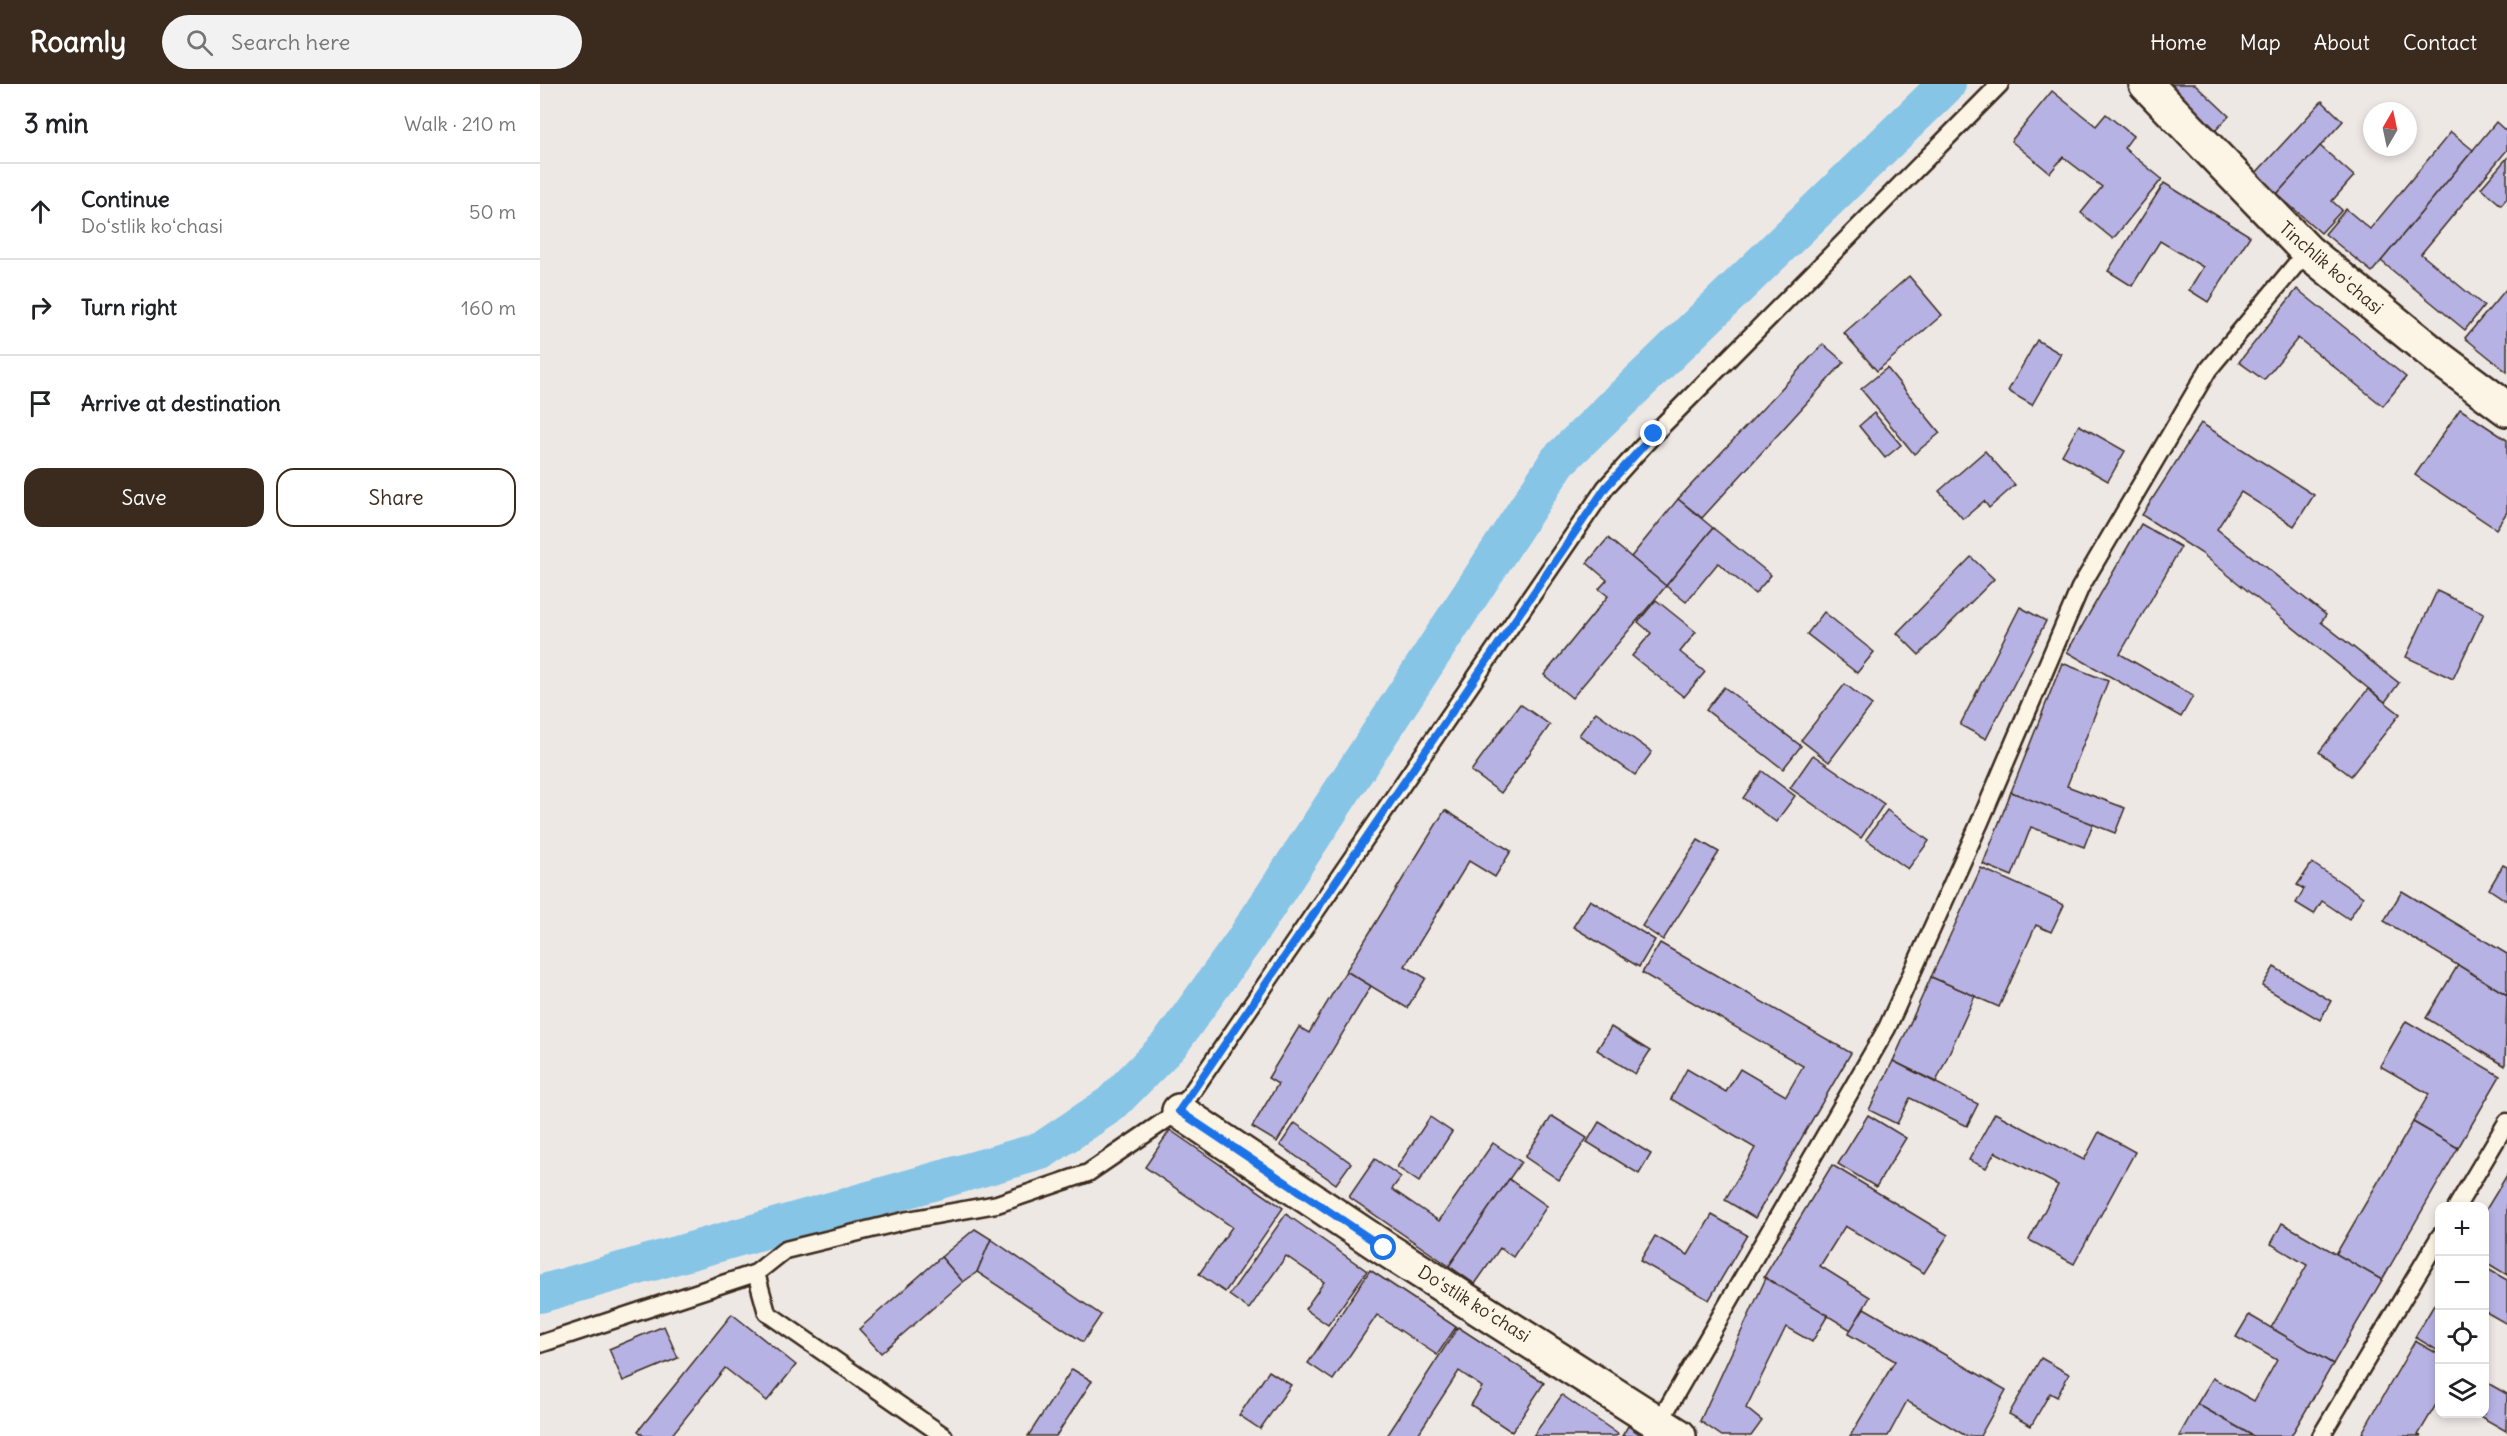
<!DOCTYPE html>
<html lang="en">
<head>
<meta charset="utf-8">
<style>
  :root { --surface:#fff; --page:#f2f2f2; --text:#202124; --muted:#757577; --line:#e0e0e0; --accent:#3b2a1e }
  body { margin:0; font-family:Delius,sans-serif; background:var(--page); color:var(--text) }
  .controls { position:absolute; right:18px; bottom:18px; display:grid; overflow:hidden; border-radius:12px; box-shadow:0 3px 9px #0003 }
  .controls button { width:54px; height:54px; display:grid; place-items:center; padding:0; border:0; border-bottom:2px solid var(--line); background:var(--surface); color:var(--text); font:30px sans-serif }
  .compass { position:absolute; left:1823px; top:18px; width:54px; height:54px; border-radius:50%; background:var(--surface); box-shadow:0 3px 9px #0003; rotate:9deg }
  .stop { position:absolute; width:18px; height:18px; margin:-14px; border:4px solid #1a73e8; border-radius:50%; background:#fff }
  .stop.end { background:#1a73e8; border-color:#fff; box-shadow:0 2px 6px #0008 }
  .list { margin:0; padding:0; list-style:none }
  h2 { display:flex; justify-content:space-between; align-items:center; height:78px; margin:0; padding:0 24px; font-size:26px }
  h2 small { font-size:20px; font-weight:400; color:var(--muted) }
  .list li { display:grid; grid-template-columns:39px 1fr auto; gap:18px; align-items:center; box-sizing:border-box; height:96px; padding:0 24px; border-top:2px solid var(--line) }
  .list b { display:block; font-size:22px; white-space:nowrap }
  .list p { margin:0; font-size:20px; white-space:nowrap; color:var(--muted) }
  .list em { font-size:20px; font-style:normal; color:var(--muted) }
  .actions { display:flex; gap:12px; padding:18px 24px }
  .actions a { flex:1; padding:14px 0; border:2px solid var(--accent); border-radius:18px; text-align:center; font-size:21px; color:var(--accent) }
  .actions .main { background:var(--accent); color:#fff }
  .icon { flex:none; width:33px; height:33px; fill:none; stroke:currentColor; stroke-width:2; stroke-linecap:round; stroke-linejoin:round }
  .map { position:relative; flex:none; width:1967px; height:1352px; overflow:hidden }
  header { display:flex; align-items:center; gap:36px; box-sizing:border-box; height:84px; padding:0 30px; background:var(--accent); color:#fff }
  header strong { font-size:28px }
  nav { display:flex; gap:33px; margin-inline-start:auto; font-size:21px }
  .search { width:420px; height:54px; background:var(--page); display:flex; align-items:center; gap:15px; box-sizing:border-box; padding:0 21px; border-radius:33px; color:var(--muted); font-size:22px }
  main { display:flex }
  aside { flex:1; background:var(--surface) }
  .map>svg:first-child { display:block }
</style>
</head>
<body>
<header>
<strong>Roamly</strong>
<div class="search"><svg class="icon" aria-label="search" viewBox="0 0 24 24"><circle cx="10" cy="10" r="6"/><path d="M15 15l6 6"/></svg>Search here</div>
<nav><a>Home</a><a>Map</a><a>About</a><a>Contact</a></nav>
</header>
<main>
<aside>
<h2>3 min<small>Walk · 210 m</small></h2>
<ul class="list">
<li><svg class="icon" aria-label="ahead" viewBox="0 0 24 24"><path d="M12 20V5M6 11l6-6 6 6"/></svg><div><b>Continue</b><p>Doʻstlik koʻchasi</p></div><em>50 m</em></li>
<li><svg class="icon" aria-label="right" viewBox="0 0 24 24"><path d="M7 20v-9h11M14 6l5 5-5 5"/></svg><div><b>Turn right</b></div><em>160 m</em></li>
<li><svg class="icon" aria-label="arrive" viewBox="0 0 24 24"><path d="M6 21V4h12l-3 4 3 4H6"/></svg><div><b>Arrive at destination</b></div></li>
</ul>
<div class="actions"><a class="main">Save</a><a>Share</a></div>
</aside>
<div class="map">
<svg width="1967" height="1352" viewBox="0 0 1967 1352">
  <rect width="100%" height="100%" fill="#eee8e5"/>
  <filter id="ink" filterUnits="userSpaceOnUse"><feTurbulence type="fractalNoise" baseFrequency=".0167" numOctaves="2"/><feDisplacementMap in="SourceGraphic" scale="12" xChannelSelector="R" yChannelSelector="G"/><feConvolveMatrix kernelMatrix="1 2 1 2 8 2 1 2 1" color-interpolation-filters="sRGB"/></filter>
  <g filter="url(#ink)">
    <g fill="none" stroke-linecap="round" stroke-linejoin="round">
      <polyline stroke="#87c5e7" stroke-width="38" points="0,1210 501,1067 571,1020 630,960 704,857 1018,377 1407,0"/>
    </g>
    <g fill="#b7b2e4" stroke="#3b2a1e" stroke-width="1.5">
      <polygon points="1626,0 1655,0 1689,32 1676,46"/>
      <polygon points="1512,7 1556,42 1566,30 1593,52 1584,64 1622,95 1573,155 1541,129 1562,103 1523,73 1510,89 1471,57"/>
      <polygon points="1782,17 1803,37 1737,110 1715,90"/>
      <polygon points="1956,38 1967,48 1967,66 1881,170 1944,222 1925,246 1841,177"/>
      <polygon points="1911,48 1933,66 1832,188 1785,150 1806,125 1830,145"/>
      <polygon points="1780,62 1814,92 1792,117 1802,126 1781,149 1737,110"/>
      <polygon points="1967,74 1967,114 1961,121 1941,104"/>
      <polygon points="1624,99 1710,152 1668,218 1649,206 1663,183 1620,157 1592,202 1568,187"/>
      <polygon points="1369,192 1402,231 1337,287 1304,249"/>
      <polygon points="1967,204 1967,288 1925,254"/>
      <polygon points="1757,205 1866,293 1843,322 1758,254 1724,296 1699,278"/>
      <polygon points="1497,256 1521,270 1492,321 1468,307"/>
      <polygon points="1283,260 1304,278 1162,434 1138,415"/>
      <polygon points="1347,284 1400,349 1374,370 1321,305"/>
      <polygon points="1920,325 1967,356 1967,428 1956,445 1875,391"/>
      <polygon points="1334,329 1361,361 1345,374 1319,342"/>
      <polygon points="1661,339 1774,411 1754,442 1701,408 1677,445 1786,531 1781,538 1859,599 1845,618 1661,469 1602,431"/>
      <polygon points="1539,341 1585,367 1568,397 1522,371"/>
      <polygon points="1445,367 1475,401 1449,424 1444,417 1423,435 1399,407"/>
      <polygon points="1138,415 1173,444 1126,502 1091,473"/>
      <polygon points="1601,440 1641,463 1580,570 1653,612 1641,633 1527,568"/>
      <polygon points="1173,444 1231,491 1215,510 1178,479 1146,518 1126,502"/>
      <polygon points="1068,454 1126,502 1032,614 1004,591 1068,512 1059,505 1067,496 1047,479"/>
      <polygon points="1431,473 1454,495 1379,571 1357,549"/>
      <polygon points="1897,507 1944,529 1913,595 1866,573"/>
      <polygon points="1116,516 1156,548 1140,568 1165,588 1144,613 1092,572 1111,549 1098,538"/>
      <polygon points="1480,523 1506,537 1446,655 1420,641"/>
      <polygon points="1284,528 1334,568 1317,589 1267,550"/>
      <polygon points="1522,579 1568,597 1527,702 1585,724 1575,749 1471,708"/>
      <polygon points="1305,600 1332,621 1289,678 1261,656"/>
      <polygon points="1184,603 1261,662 1243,685 1166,626"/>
      <polygon points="1828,605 1860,630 1811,692 1779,668"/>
      <polygon points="980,620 1010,641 961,709 931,687"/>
      <polygon points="1056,628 1112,668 1095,691 1039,651"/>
      <polygon points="1273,671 1344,720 1321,754 1250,704"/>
      <polygon points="1222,687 1255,712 1236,738 1203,714"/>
      <polygon points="1471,708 1553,740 1544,763 1491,743 1472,792 1443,780"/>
      <polygon points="905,726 971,767 955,793 929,777 865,882 886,894 867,924 806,887"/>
      <polygon points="1347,726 1389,757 1368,785 1326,755"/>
      <polygon points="1158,756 1179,768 1123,856 1102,842"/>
      <polygon points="1772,779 1823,813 1809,835 1782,817 1774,830 1756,819 1764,805 1757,801"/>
      <polygon points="1963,781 1967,783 1967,817 1949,805"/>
      <polygon points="1441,784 1524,821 1511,848 1496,841 1459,923 1391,893"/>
      <polygon points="1862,807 1967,870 1967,911 1844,837"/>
      <polygon points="1050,816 1115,856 1099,883 1033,843"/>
      <polygon points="1120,859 1311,969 1215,1134 1185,1116 1215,1064 1131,1015 1147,985 1186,1008 1200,985 1246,1012 1263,982 1102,889"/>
      <polygon points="1918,881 1967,911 1965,982 1886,934"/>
      <polygon points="1734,883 1791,917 1780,936 1722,902"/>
      <polygon points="806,887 831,902 737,1058 712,1043 738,1000 728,994 759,943 769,949"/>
      <polygon points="1391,893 1435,912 1396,998 1353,977"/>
      <polygon points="1866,937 1960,992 1918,1064 1873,1038 1889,1010 1840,982"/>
      <polygon points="1071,943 1110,967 1095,990 1057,966"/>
      <polygon points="1353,977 1438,1020 1427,1042 1370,1014 1357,1040 1329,1026"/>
      <polygon points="1455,1029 1544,1076 1559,1048 1595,1068 1534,1180 1489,1156 1518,1101 1455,1068 1446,1084 1429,1076"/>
      <polygon points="1328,1031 1366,1054 1336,1103 1298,1080"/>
      <polygon points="1012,1032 1047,1054 1019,1096 985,1073"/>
      <polygon points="890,1033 912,1048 879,1098 857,1083"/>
      <polygon points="1059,1038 1111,1070 1099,1090 1047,1058"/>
      <polygon points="1873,1038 1918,1064 1842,1196 1796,1170"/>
      <polygon points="755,1039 811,1079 796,1100 740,1061"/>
      <polygon points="630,1046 743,1124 685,1208 659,1190 692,1143 605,1083"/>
      <polygon points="953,1059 981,1078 909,1182 809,1113 835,1075 861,1093 852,1105 899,1137"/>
      <polygon points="1292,1081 1408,1151 1384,1189 1305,1142 1280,1182 1330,1213 1311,1246 1224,1193"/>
      <polygon points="1967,1091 1967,1191 1944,1177 1944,1129"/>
      <polygon points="969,1095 1007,1122 973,1173 960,1164 935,1200 909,1182"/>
      <polygon points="746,1130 827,1187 788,1241 765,1225 784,1198 746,1172 709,1225 689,1211"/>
      <polygon points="1172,1131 1207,1151 1169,1216 1100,1177 1115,1152 1148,1171"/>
      <polygon points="1742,1139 1842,1196 1793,1280 1731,1244 1767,1181 1731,1160"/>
      <polygon points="435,1145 451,1155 437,1188 423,1198 401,1173"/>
      <polygon points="451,1155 561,1231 543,1258 437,1188"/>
      <polygon points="401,1173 423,1198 341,1269 319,1245"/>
      <polygon points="1944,1183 1967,1196 1967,1240 1944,1227"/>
      <polygon points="830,1186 916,1243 897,1271 837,1231 793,1296 768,1279"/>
      <polygon points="1226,1194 1288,1231 1272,1258 1246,1243 1206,1324 1222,1337 1211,1352 1182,1352 1160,1337"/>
      <polygon points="1900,1211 1900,1268 1875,1253"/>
      <polygon points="1324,1224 1466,1306 1440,1352 1426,1352 1367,1317 1348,1352 1310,1352 1355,1277 1308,1250"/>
      <polygon points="192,1230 256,1281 227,1317 185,1284 131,1352 104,1352 98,1347"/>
      <polygon points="1709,1231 1793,1280 1751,1352 1713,1352 1657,1320 1673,1294 1714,1317 1737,1276 1696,1253"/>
      <polygon points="124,1242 138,1274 83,1297 69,1265"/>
      <polygon points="918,1243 1004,1299 972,1348 931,1321 942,1303 919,1287 877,1352 847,1352"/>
      <polygon points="1875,1257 1900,1271 1900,1314 1878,1351 1881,1352 1827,1352 1822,1349"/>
      <polygon points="1501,1274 1529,1290 1517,1313 1510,1309 1491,1342 1469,1330"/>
      <polygon points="532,1285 552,1297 516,1352 488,1352"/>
      <polygon points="729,1287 751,1301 720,1345 699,1331"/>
      <polygon points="1944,1297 1967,1310 1966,1347 1936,1330 1944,1330"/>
      <polygon points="1022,1311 1078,1350 1076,1352 993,1352"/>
      <polygon points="1657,1320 1713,1352 1639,1352"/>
      <polygon points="1088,1342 1102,1352 1082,1352"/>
    </g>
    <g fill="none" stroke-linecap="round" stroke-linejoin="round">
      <g stroke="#3b2a1e" stroke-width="21">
        <g id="lane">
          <polyline points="1917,1122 1967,1038"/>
          <polyline points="216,1189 227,1229 404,1352"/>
          <polyline points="0,1260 216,1189 245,1166 368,1136 457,1120 548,1089 639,1027 1066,403 1114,350 1460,0"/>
          <polyline points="1120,1337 1347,944 1440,738 1540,504 1668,286 1767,167"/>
          <polyline points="1781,1352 1900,1152"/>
        </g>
      </g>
      <g stroke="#3b2a1e" stroke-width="38">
        <g id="street">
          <polyline points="1606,0 1767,167 1900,275 1967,325"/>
          <polyline points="639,1027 844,1164 1139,1352"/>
        </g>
      </g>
      <use href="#lane" stroke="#fcf5e5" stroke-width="16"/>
      <use href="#street" stroke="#fcf5e5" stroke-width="33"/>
    </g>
  </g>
  <g fill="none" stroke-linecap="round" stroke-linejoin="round" filter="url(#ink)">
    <polyline stroke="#1a73e8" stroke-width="8" points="844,1164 639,1027 1066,403 1114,350"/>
  </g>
  <g text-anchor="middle" stroke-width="4.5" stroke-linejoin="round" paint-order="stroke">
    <g font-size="18" fill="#3b2a1e" stroke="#fcf5e5">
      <text transform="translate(1791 184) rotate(41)" y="6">Tinchlik koʻchasi</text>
      <text transform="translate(934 1220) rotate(32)" y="6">Doʻstlik koʻchasi</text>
    </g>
  </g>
</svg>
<div class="controls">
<button>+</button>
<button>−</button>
<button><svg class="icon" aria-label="locate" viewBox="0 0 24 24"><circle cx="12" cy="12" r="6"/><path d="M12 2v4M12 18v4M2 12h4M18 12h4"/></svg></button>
<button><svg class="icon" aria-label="layers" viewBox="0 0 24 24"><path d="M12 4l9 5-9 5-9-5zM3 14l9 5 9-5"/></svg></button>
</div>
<svg class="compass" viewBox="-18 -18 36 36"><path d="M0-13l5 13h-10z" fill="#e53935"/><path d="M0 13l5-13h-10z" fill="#757577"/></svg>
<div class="stop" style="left:844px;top:1164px"></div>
<div class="stop end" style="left:1114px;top:350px"></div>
</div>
</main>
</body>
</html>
